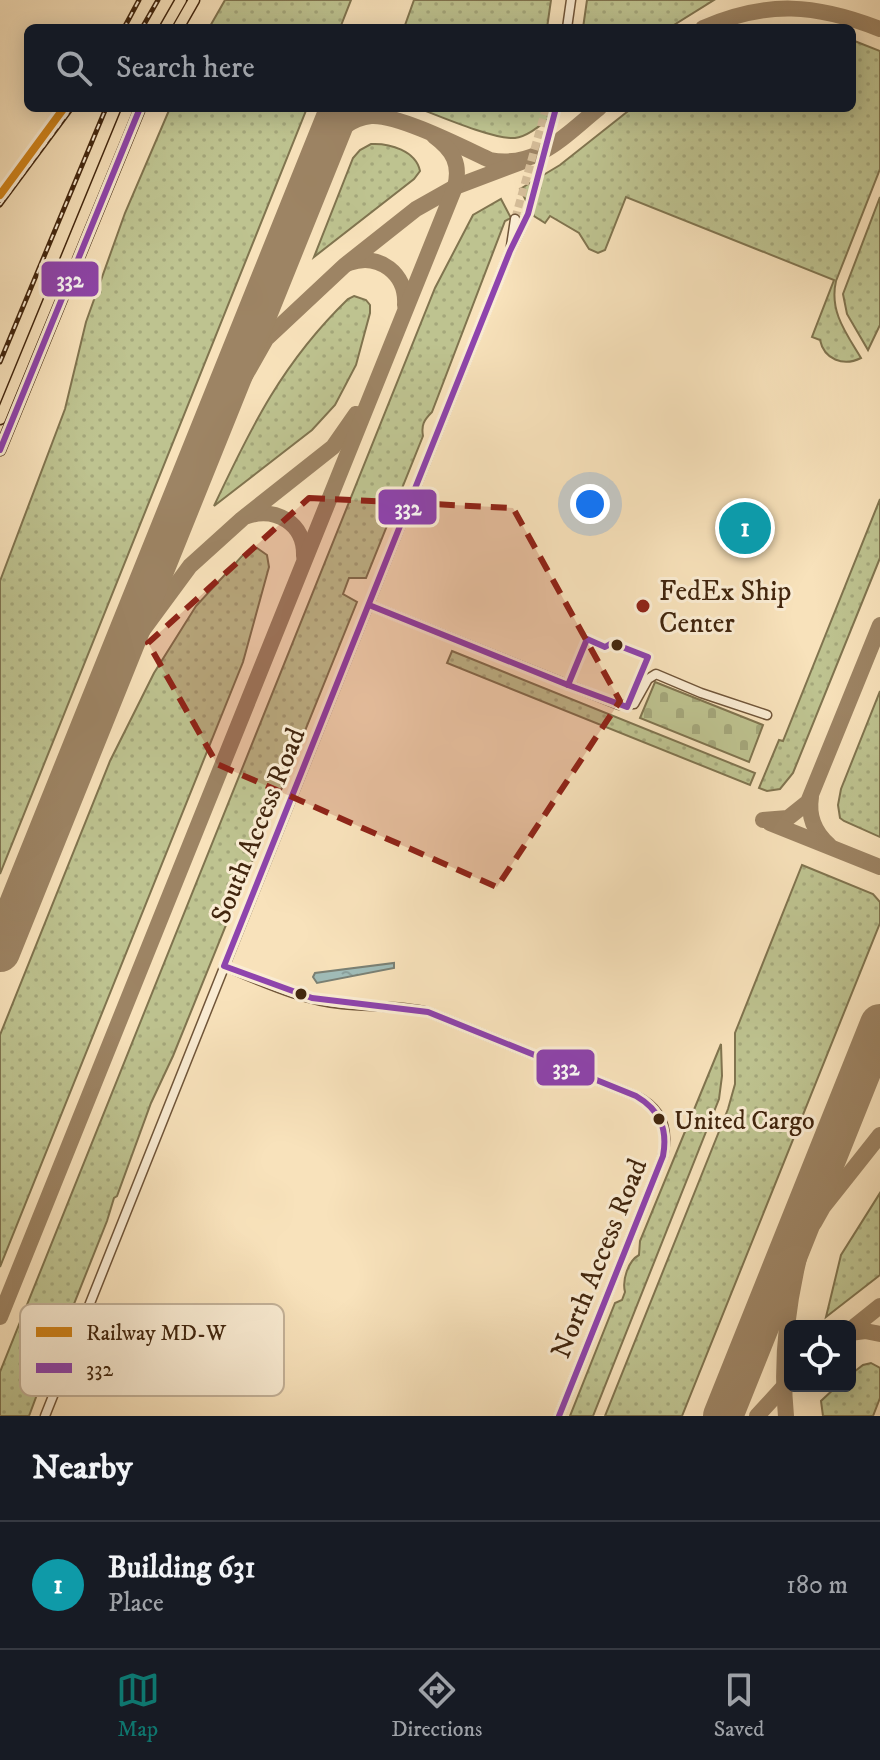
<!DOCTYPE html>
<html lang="en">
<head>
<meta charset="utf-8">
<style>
  :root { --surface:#171b24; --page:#242831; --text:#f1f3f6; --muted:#9ea1a6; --line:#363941; --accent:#0f766e }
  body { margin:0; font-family:"IM FELL DW Pica",serif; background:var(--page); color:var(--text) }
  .controls { position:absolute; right:24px; bottom:24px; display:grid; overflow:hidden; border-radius:12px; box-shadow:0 4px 20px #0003 }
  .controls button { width:72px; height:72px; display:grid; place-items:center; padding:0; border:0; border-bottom:2px solid var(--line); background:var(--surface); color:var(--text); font:40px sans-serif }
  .you { position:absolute; left:590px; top:504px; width:28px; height:28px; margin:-20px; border:6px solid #fff; border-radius:50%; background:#1a73e8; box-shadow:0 0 0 12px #1a73e833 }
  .badge { display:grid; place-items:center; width:52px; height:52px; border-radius:50%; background:var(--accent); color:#fff; font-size:26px; font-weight:700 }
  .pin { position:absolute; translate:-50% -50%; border:4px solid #fff; box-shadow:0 2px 8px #0006 }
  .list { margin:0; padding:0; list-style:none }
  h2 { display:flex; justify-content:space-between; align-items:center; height:104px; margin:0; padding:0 32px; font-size:34px }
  h2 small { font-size:26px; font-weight:400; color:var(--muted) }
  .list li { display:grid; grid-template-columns:52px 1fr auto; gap:24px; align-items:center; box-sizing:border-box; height:128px; padding:0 32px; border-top:2px solid var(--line) }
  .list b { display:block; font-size:30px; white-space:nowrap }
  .list p { margin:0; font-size:26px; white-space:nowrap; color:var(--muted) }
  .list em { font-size:26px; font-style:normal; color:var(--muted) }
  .icon { flex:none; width:44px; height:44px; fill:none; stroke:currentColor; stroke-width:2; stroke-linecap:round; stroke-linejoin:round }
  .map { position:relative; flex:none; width:880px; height:1416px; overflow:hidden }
  .search { position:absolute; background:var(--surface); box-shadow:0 4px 20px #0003; left:24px; right:24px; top:24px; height:88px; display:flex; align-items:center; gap:20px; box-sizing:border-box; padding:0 28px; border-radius:12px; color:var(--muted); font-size:30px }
  .sheet { height:232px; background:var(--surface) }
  nav { display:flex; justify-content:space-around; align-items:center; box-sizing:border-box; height:112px; border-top:2px solid var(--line); background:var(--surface); font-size:22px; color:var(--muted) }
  nav a { display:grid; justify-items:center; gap:4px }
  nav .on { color:var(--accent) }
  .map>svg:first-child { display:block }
</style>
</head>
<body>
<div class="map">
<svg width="880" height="1416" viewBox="0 0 880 1416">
  <defs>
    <pattern id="grass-dots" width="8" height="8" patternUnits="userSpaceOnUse" patternTransform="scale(2)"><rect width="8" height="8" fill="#bec390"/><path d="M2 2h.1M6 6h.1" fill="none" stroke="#a4a77b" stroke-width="1.8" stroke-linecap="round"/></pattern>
    <pattern id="cemetery-stones" width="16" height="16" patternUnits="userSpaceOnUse" patternTransform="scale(2)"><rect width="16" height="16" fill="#bec390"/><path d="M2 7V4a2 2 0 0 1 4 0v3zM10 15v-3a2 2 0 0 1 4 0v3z" fill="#a4a77b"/></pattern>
    <pattern id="water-ripples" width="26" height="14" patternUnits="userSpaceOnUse" patternTransform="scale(2)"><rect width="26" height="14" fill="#a0bcb8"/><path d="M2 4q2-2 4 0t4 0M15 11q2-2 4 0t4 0" fill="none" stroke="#8ba19d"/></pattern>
  </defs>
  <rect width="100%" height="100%" fill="#f8e2bb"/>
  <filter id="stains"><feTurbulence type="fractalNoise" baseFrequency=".0025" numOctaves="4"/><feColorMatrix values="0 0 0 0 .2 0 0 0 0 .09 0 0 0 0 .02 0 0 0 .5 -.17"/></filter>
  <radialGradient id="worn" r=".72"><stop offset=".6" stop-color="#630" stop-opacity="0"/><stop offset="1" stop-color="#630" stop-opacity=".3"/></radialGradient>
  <g fill="url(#grass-dots)" stroke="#80744f" stroke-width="2">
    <polygon points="225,0 351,0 340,28 209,28"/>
    <polygon points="414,0 551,0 547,28 404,28"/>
    <polygon points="587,0 714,0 669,28 583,28"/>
    <path d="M852,40l28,11v118l-44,112c-7,30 10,52 25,77 -18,9 -37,1 -41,-18l-8,-3 22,-57 -208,-83 -21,53 -7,3 -9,-4 -10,-16 -29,-17 -5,7 -11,-7 -14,-27 40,-24 72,-57h220z"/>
    <polygon points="170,108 307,108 0,874 0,581 65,409 86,322 125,213"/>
    <path d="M418,108h131l5,7c-11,8 -25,21 -39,23 -20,2 -76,-22 -97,-30z"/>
    <path d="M371,144c19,-1 45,7 49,27l-6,8 -100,78 39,-99 7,-8z"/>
    <polygon points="880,197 880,325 868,350 847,314 843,294"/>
    <path d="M501,199l10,19 -6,3 -73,191c-8,8 -11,13 -9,24l-57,142h-17l-6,16 14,8 -109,270c-8,6 -11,11 -9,21l-66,163 -22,47 -34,93 -3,2 -7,23 -41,103 -5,6 -32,86h-29v-44l435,-1084 38,-73z"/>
    <path d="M354,296l12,4 4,5v8l-14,52 -21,40 -23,25 -98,76c38,-81 69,-144 134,-207z"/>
    <polygon points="880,499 880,558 793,773 780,789 767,791 759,788 779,740 783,741"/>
    <polygon points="257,548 267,555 269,567 243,662 0,1267 0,1035 110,761 154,673 196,606 243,555"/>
    <polygon points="452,651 755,773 750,785 447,663"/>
    <polygon points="880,691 880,837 844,821 840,818 838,805 841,789"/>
    <polygon points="802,865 873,894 880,902 880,923 682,1416 605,1416 728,1109 735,1084 735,1033"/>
    <path d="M721,1044l1,32 -3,23 -126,317h-23l45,-113 7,-3 3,-8c-3,-12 3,-31 14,-37l1,-14z"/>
    <polygon points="880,1193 880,1275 826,1317 841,1255"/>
    <polygon points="871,1363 880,1368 880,1398 873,1416 823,1416 821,1401 837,1386 850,1386 850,1375 863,1365"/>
  </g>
  <polygon fill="url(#cemetery-stones)" stroke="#80744f" stroke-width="2" points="655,682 763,725 749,762 640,718"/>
  <polygon fill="url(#water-ripples)" stroke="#7a8074" stroke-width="2" points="394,963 394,968 317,983 313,977 315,973"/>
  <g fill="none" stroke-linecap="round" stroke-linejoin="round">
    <g stroke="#9d8464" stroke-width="16">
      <path d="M703,28c64,-28 113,-24 177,1"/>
      <path d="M324,146c13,-15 27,-28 47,-30 27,-2 93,32 119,44 47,9 75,-25 109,-52"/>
      <path d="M349,263c30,-11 58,11 56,42"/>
      <polyline points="183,497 215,429 266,339 344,266 416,209 455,187 524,161"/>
      <path d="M247,516c29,-9 58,7 57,40"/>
      <polyline points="77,760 137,638 190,566 242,519 333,447 356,414"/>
      <path d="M811,797c-3,19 3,35 18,48"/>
      <polyline points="763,820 788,818 808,802 880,625"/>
      <polyline points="770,823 880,867"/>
      <polyline points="814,1223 823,1207 880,1135"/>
      <path d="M0,1317l455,-1130c6,-23 -2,-37 -21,-51"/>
      <polyline points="850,1330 880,1306"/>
      <polyline points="850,1333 865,1331 880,1334"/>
      <polyline points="756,1335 793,1261"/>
      <polyline points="757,1416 789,1381"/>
      <path d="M786,1416c-10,-99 20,-195 52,-286"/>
    </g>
    <g stroke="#9d8464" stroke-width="40">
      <polyline points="0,952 340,108"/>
      <polyline points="723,1416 880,1024"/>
    </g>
    <g stroke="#d4bc98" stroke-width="8" stroke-dasharray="8 4" stroke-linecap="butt">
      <polyline points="528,214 556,108"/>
      <polyline points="515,219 546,108"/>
    </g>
    <g stroke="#705539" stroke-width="11">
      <g id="minor">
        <polyline points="567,28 571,0"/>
        <polyline points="511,246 515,219"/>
        <polyline points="369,605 619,705 634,704 648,679 656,674 701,693 767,715"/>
        <path d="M224,966c38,15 77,34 118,38 29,3 57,1 86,8l208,84c26,13 33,34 27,60l-104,260"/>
        <polyline points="45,1416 510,251 528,214"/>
      </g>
    </g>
    <g stroke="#42260e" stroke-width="13">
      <g id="major">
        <polyline points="165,28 181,0"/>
        <polyline points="178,28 194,0"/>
        <polyline points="0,419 128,108"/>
        <polyline points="0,450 140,108"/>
      </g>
    </g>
    <use href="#minor" stroke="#faecd3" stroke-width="8"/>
    <use href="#major" stroke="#f8e2bb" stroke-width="10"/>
    <g stroke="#42260e" stroke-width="5">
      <g id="rail">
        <polyline points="124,28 139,0"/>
        <polyline points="142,28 158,0"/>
        <polyline points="0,205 72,108"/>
        <polyline points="0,362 106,108"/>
      </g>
    </g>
    <use href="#rail" stroke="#faecd3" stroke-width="2" stroke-dasharray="6" stroke-linecap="butt"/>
    <g stroke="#faecd3" stroke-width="12">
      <g id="bus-1">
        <path d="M556,108l-28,106 -18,37 -286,715 88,32 116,14 208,84c24,14 32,33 27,60l-104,260"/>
        <polyline points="0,450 140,108"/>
        <polyline points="369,605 568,685"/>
        <polygon points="587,639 605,647 612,643 648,657 627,707 568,685"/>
      </g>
    </g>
    <use href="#bus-1" stroke="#8e44ad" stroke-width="6"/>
    <g stroke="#faecd3" stroke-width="14">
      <polyline id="rail-1" points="0,195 64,108"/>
    </g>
    <use href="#rail-1" stroke="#d08319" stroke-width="8"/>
  </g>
  <path fill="#8f2418" fill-opacity="0.2" stroke="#8f2418" stroke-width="6" stroke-dasharray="16 10" stroke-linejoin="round" d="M309,498l204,10 107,193 -123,186 -280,-123 -69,-121z"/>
  <circle fill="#8f2418" stroke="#faecd3" stroke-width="3" cx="643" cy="606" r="8"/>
  <g fill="#42260e" stroke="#faecd3" stroke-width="3">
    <circle cx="617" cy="645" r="7"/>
    <circle cx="301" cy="994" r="7"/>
    <circle cx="659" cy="1119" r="7"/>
  </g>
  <g text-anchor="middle" stroke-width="6" stroke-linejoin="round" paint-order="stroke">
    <g font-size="26" fill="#42260e" stroke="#faecd3" text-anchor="start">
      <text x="674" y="1129">United Cargo</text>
    </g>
    <g font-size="28" fill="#42260e" stroke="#faecd3" text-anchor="start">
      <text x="659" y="600">FedEx Ship<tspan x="659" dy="32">Center</tspan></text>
    </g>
    <g font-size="28" fill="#42260e" stroke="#faecd3">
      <text transform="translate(257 825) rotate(-68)" y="10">South Access Road</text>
      <text transform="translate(598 1258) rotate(-68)" y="10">North Access Road</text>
    </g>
  </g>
  <rect x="20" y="1304" width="264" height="92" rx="12" fill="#faecd3" stroke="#c3b198" stroke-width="2"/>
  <rect x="36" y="1327" width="36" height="10" fill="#d08319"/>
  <rect x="36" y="1363" width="36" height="10" fill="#8e44ad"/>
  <g font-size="22" fill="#42260e">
    <text x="86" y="1340">Railway MD-W</text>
    <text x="86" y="1376">332</text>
  </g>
  <g stroke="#faecd3" stroke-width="3">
    <rect x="40" y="260" width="60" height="38" rx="8" fill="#8e44ad"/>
    <rect x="377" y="488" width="61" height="38" rx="8" fill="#8e44ad"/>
    <rect x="535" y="1048" width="61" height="39" rx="8" fill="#8e44ad"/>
  </g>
  <g font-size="22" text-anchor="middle" font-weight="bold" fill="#fff">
    <text x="70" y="287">332</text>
    <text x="408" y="515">332</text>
    <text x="566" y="1075">332</text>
  </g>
  <rect width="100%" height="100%" filter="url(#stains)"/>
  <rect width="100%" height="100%" fill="url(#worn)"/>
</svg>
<div class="controls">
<button><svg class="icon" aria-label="locate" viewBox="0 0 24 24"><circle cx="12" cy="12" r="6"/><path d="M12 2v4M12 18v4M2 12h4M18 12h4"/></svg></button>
</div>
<div class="you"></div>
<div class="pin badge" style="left:745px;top:528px;background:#0f9aa8">1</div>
<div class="search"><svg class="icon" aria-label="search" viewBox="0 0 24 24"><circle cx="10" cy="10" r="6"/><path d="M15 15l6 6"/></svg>Search here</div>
</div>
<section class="sheet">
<h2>Nearby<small></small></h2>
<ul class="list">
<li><span class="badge" style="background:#0f9aa8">1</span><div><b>Building 631</b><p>Place</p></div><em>180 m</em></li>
</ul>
</section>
<nav>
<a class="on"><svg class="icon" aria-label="map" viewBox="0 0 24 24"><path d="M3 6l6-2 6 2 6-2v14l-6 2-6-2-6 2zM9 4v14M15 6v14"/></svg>Map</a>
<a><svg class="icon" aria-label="directions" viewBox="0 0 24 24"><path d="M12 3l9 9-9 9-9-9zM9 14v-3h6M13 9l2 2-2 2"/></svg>Directions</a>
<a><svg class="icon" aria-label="saved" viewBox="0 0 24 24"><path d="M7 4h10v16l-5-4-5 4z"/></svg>Saved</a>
</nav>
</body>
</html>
